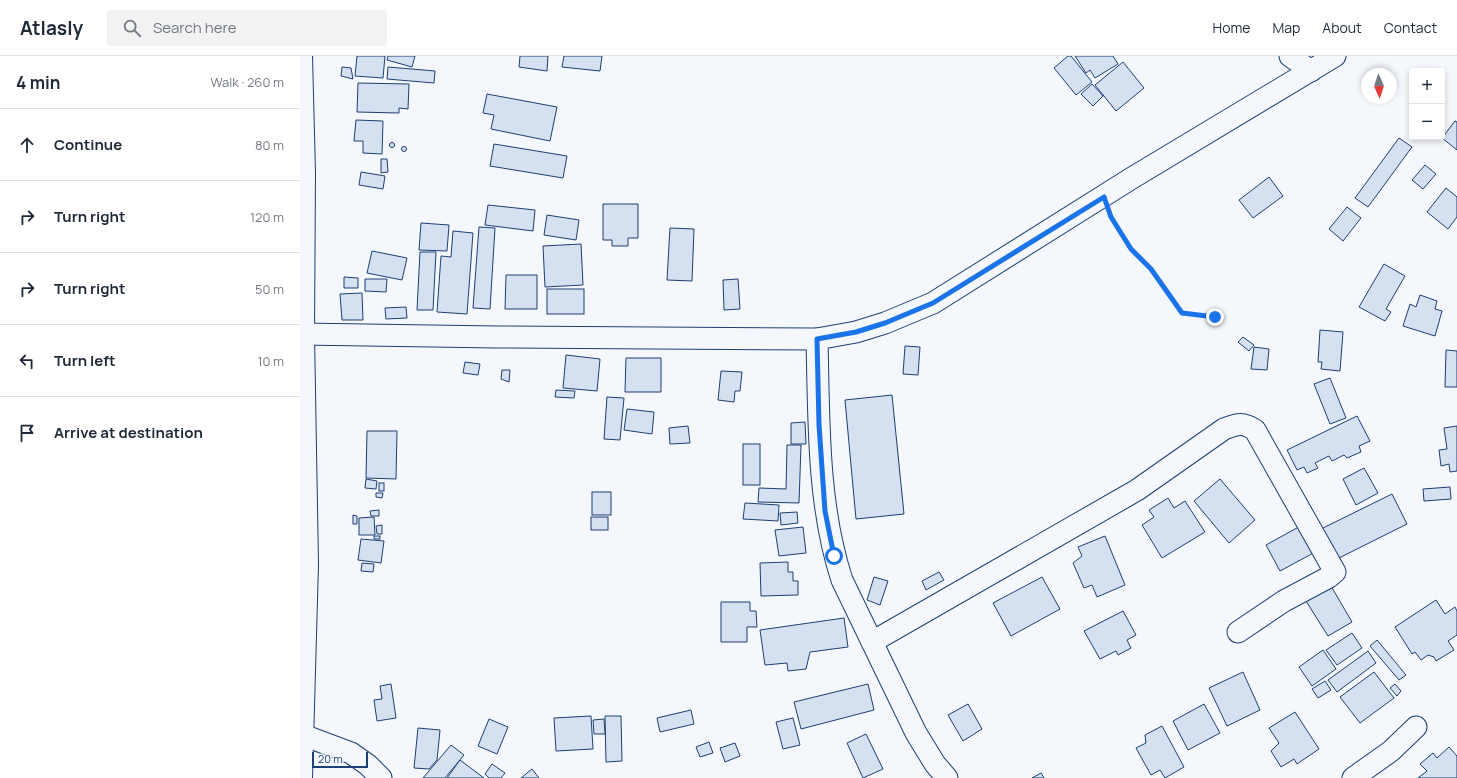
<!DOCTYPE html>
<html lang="en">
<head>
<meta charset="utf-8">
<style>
  :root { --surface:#fff; --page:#f2f2f3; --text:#1f2937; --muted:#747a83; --line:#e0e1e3 }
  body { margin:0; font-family:Manrope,sans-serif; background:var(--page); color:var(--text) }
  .controls { position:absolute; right:12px; top:12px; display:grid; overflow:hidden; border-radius:4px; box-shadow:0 2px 6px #0003 }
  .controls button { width:36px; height:36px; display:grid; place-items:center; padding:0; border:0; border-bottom:1px solid var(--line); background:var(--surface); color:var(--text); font:20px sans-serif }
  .compass { position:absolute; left:1061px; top:12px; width:36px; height:36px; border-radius:50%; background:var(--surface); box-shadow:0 2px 6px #0003; rotate:177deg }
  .scale { position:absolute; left:12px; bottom:10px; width:56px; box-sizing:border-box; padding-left:4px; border:2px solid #1d3f73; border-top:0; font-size:11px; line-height:14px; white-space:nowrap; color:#1d3f73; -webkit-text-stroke:3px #f4f7fb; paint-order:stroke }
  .stop { position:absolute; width:12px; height:12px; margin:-9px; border:3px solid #1a73e8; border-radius:50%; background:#fff }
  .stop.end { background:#1a73e8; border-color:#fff; box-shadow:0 1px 4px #0008 }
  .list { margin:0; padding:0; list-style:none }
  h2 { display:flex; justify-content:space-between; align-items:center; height:52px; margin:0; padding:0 16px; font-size:17px }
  h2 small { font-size:13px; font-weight:400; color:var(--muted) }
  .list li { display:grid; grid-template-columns:26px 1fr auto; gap:12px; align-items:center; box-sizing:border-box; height:72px; padding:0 16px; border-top:1px solid var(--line) }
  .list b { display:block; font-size:15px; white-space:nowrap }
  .list em { font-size:13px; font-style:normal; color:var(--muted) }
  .icon { flex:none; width:22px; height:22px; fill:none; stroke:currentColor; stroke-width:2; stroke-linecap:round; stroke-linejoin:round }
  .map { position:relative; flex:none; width:1157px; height:722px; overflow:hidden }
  header { display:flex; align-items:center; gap:24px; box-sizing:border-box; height:56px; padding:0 20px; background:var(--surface); border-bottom:1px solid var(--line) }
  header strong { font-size:19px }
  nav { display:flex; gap:22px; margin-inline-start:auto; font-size:14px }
  .search { width:280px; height:36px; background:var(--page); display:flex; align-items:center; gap:10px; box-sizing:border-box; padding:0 14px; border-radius:4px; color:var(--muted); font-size:15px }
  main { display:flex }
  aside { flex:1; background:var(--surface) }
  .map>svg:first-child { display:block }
</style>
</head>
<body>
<header>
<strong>Atlasly</strong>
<div class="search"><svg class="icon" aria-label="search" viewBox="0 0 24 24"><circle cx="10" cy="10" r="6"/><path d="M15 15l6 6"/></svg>Search here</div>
<nav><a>Home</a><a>Map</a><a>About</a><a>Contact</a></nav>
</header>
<main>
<aside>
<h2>4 min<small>Walk · 260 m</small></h2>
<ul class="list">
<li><svg class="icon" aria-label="ahead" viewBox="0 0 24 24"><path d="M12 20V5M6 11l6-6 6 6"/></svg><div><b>Continue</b></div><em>80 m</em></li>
<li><svg class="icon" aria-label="right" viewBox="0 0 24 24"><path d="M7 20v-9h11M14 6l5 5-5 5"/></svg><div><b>Turn right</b></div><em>120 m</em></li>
<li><svg class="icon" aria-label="right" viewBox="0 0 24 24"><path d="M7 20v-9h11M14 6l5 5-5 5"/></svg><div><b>Turn right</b></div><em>50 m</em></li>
<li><svg class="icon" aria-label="left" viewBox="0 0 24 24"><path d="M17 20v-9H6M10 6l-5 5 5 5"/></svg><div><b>Turn left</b></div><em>10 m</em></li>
<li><svg class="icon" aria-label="arrive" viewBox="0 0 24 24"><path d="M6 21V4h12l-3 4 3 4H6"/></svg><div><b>Arrive at destination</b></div></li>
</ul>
</aside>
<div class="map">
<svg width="1157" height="722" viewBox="0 0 1157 722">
  <rect width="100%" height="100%" fill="#f4f7fb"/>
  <g fill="#d5e0f0" stroke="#1d3f73">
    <polygon points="57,0 85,0 83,22 55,20"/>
    <polygon points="88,0 115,0 112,11 87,4"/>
    <polygon points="220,0 248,0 247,15 219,11"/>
    <polygon points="264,0 302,0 300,15 262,11"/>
    <polygon points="768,0 771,0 792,26 776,39 754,12"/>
    <polygon points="775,0 813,0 818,8 795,22 790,14 786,17"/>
    <polygon points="823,6 844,32 816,55 795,29"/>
    <polygon points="42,11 51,12 53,23 41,20"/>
    <polygon points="88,11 135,15 134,27 87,23"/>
    <polygon points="58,27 109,28 108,53 99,52 99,57 57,56"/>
    <polygon points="792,28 803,40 793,50 781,38"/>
    <polygon points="187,38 257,51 250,85 191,73 194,59 183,57"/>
    <polygon points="56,64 83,65 82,98 63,97 63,85 54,85"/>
    <polygon points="1155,65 1157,66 1157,94 1142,82"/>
    <polygon points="1099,82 1112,91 1068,151 1055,142"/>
    <circle cx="92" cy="89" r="2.5"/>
    <polygon points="194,88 267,100 263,122 190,110"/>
    <circle cx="104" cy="93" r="2.5"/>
    <polygon points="81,103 87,103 88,116 81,117"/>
    <polygon points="1125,109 1136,118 1123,133 1112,124"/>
    <polygon points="61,116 85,120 83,133 59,129"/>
    <polygon points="969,121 983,140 953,162 939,144"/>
    <polygon points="1146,132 1157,141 1157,161 1148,173 1127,156"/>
    <polygon points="303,148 338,148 338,182 328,182 328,190 312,190 312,184 303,184"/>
    <polygon points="188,149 235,154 233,175 185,169"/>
    <polygon points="1047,151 1061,162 1043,185 1029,173"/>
    <polygon points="247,159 279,164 276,184 244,179"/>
    <polygon points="121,167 149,169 147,195 119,194"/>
    <polygon points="179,171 195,172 190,253 173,252"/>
    <polygon points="370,172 394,173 392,225 367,224"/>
    <polygon points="153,175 173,177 167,258 137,256 141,200 151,201"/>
    <polygon points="281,188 283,229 245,231 243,190"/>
    <polygon points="72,195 107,202 102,224 67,217"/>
    <polygon points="120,196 136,196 133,254 117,254"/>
    <polygon points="1084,208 1105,220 1086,253 1091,256 1085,265 1059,251"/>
    <polygon points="206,219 237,219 237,253 205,253"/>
    <polygon points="44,221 58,222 58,232 44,232"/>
    <polygon points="65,223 87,223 86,236 65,235"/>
    <polygon points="438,223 440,253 424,254 423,224"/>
    <rect x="247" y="233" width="37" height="25"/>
    <polygon points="62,237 63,264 42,264 40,238"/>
    <polygon points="1120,239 1137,245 1135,253 1142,255 1135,280 1103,270 1110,248 1116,251"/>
    <polygon points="106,251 107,262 86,263 85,252"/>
    <polygon points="1020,274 1043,276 1040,315 1021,313 1022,306 1018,306"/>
    <polygon points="943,281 954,289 949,295 938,286"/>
    <polygon points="605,290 620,291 618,319 603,318"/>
    <polygon points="954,291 969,293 967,314 951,313"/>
    <polygon points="1146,294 1157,295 1157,331 1145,331"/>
    <polygon points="266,299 300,303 297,335 263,332"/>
    <polygon points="326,302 361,302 361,336 325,336"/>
    <polygon points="165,306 180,308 178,319 163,317"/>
    <polygon points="202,314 210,314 209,326 201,323"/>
    <polygon points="421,315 442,316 440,335 435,335 434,346 418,344"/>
    <polygon points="1030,322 1046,362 1030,368 1014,328"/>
    <polygon points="256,334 275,335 274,342 255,341"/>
    <polygon points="592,339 604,458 556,463 545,344"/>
    <polygon points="307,341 324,342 320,384 304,383"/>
    <polygon points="327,353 354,356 352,378 324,374"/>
    <polygon points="1057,360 1070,385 1059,390 1061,396 1047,402 1044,399 1032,405 1029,400 1015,407 1018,412 1007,417 1004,411 997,414 987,394"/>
    <polygon points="505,366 506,388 491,388 491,367"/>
    <polygon points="388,370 390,387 370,388 369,372"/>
    <polygon points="1157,370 1157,415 1150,416 1149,408 1141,410 1139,394 1147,393 1144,372"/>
    <polygon points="67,375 97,375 96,423 66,422"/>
    <rect x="443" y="388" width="17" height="41"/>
    <polygon points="487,389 501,389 499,447 458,446 459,432 486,433"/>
    <polygon points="1064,412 1078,437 1056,449 1043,423"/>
    <polygon points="66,423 77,425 76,433 65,432"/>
    <polygon points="920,423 955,464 929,487 894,445"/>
    <rect x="79" y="427" width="5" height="8"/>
    <polygon points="1150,431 1151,443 1124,445 1123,433"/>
    <rect x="292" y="436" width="19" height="23"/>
    <polygon points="76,437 83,437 82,442 76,441"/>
    <polygon points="1092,438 1107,468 1037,503 1021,473"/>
    <polygon points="868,442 874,452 885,445 905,476 862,502 842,469 854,461 849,454"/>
    <polygon points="445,447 479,449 478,465 443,463"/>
    <polygon points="79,454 79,460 71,460 70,455"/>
    <polygon points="497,456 498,467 481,469 480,457"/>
    <polygon points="53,459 57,460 57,468 53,468"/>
    <polygon points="74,461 75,479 59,479 59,462"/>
    <rect x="291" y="461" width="17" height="13"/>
    <polygon points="1004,468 1019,494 980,515 966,489"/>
    <polygon points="82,469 82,478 77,478 76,470"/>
    <polygon points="503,471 506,497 479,500 475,474"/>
    <rect x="74" y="480" width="6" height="3"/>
    <polygon points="805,480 825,529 797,541 792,529 784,532 773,507 782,500 778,491"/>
    <polygon points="61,483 84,485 81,507 58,504"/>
    <polygon points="488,506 488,516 493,516 493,525 498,525 498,539 461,540 460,507"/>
    <polygon points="62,507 74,508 73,516 61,515"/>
    <polygon points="639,516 644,524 626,534 622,525"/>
    <polygon points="574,521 588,525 580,549 567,544"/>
    <polygon points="742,521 760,553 711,580 693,547"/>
    <polygon points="1031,530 1052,566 1028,580 1006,545"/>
    <polygon points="1136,544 1145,558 1155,551 1157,555 1157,579 1148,585 1154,594 1136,605 1134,601 1128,599 1121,604 1115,596 1112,598 1095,571"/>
    <polygon points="421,546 450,546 450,555 456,555 457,571 447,571 447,586 421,586"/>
    <polygon points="823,555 836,579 827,584 831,592 818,599 816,595 800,603 784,575"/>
    <polygon points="544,562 548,591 510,596 506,613 488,615 487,607 465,609 460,574"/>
    <polygon points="1052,577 1062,592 1037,609 1026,594"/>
    <polygon points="1077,584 1106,619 1099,624 1070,590"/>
    <polygon points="1023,594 1036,613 1012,630 999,611"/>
    <polygon points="1068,595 1076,607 1037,636 1028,624"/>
    <polygon points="943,616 960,654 927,670 909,632"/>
    <polygon points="1074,616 1094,642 1060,667 1040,641"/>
    <polygon points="1025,625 1031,634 1018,642 1012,633"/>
    <polygon points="91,628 96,662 77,665 74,644 82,643 80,630"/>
    <polygon points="568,628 574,654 501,673 494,646"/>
    <polygon points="1095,628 1101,635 1097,640 1090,632"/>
    <polygon points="668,648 682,673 663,685 648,659"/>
    <polygon points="904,648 920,677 888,694 873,665"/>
    <polygon points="391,654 394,668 360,676 357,662"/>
    <polygon points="995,656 1019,693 997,708 994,703 981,711 971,695 979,687 969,672"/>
    <polygon points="291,660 293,693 256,695 254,662"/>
    <polygon points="305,660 321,660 322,705 306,706"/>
    <polygon points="493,662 500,689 483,693 476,666"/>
    <polygon points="189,663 208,671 197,698 178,690"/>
    <polygon points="304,663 305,678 294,678 293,664"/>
    <polygon points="862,670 884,711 865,722 860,714 851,719 836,692 846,687 845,679"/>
    <polygon points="118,672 140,674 137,704 129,713 114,712"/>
    <polygon points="566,678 583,713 563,722 547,687"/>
    <polygon points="409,686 413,697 400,701 396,691"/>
    <polygon points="435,687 440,700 425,706 420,692"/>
    <polygon points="151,689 164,699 145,722 123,722"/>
    <polygon points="1149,691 1157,700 1157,722 1118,722 1127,715 1120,708 1133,697 1137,702"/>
    <polygon points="160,704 184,722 147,722"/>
    <polygon points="192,708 205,717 201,722 189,722 185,718"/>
    <polygon points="232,713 239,722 221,722"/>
    <polygon points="741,717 744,722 732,722"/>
  </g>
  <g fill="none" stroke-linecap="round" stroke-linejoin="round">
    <g stroke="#1d3f73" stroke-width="23">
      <g id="minor">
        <polyline points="990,0 1011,15"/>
        <polyline points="0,278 197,281 517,283 556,276 585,267 633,247 832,122 1035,0"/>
        <path d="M517,283c2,80 0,165 25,241l74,153 19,31 12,14"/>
        <path d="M572,586l265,-152 87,-61c14,-5 18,-7 31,1l80,142 -6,5 -45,24 -46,31"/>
        <polyline points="3,679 51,697 68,709 81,722"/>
        <polyline points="1053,722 1091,695 1116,671"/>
      </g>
    </g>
    <g stroke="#1d3f73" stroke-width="24">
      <polyline id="major" points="1,0 4,117 3,278 7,508 1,722"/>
    </g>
    <polyline stroke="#5e769c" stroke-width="2.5" stroke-dasharray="3 2" stroke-linecap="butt" points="810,158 831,193 851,213 883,257 915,261"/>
    <use href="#minor" stroke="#f4f7fb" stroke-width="21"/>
    <use href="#major" stroke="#f4f7fb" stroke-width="22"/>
  </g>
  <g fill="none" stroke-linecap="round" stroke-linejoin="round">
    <polyline stroke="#1a73e8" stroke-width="5" points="534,500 525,455 519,369 517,283 556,276 585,267 633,247 804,141 811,161 831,193 851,213 882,257 915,261"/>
  </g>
</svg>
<div class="controls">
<button>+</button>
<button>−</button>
</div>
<svg class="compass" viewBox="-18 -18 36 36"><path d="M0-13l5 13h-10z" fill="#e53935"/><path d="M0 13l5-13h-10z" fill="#747a83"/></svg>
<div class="scale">20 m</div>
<div class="stop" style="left:534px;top:500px"></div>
<div class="stop end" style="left:915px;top:261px"></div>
</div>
</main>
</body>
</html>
